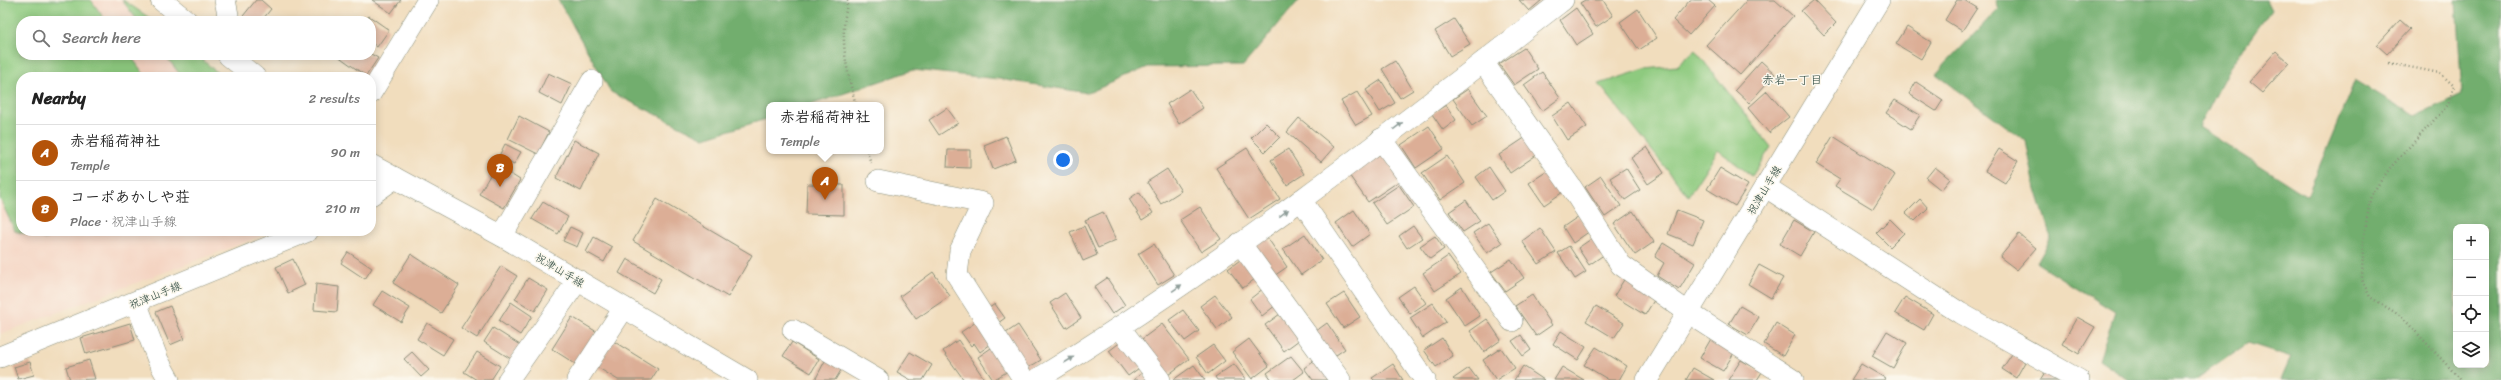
<!DOCTYPE html>
<html lang="en">
<head>
<meta charset="utf-8">
<style>
  :root { --surface:#fff; --page:#f6f6f6; --text:#222; --muted:#767676; --line:#e0e0e0; --accent:#b45309 }
  body { margin:0; font-family:Sriracha,"Klee One",sans-serif; background:var(--page); color:var(--text) }
  .controls { position:absolute; right:12px; bottom:12px; display:grid; overflow:hidden; border-radius:8px; box-shadow:0 2px 10px #0003 }
  .controls button { width:36px; height:36px; display:grid; place-items:center; padding:0; border:0; border-bottom:1px solid var(--line); background:var(--surface); color:var(--text); font:20px sans-serif }
  .you { position:absolute; left:1063px; top:160px; width:14px; height:14px; margin:-10px; border:3px solid #fff; border-radius:50%; background:#1a73e8; box-shadow:0 0 0 6px #1a73e833 }
  .badge { display:grid; place-items:center; width:26px; height:26px; border-radius:50%; background:var(--accent); color:#fff; font-size:13px; font-weight:700 }
  .pin { position:absolute; translate:-50% -33px; filter:drop-shadow(0 1px 2px #0008) }
  .pin::after { content:''; position:absolute; top:21px; width:14px; height:12px; background:inherit; clip-path:polygon(0 0,100% 0,50% 100%) }
  .popup { position:absolute; left:766px; top:102px; width:118px; height:52px; box-sizing:border-box; display:grid; place-content:center; border-radius:8px; background:var(--surface); filter:drop-shadow(0 1px 3px #0005); font-size:13px; white-space:nowrap; color:var(--muted) }
  .popup b { font-size:15px; color:var(--text) }
  .popup::after { content:''; position:absolute; left:50%; top:100%; margin-left:-8px; border:8px solid transparent; border-top-color:var(--surface) }
  .list { margin:0; padding:0; list-style:none }
  h2 { display:flex; justify-content:space-between; align-items:center; height:52px; margin:0; padding:0 16px; font-size:17px }
  h2 small { font-size:13px; font-weight:400; color:var(--muted) }
  .list li { display:grid; grid-template-columns:26px 1fr auto; gap:12px; align-items:center; box-sizing:border-box; height:56px; padding:0 16px; border-top:1px solid var(--line) }
  .list b { display:block; font-size:15px; white-space:nowrap }
  .list p { margin:0; font-size:13px; white-space:nowrap; color:var(--muted) }
  .list em { font-size:13px; font-style:normal; color:var(--muted) }
  .icon { flex:none; width:22px; height:22px; fill:none; stroke:currentColor; stroke-width:2; stroke-linecap:round; stroke-linejoin:round }
  .map { position:relative; flex:none; width:2501px; height:380px; overflow:hidden }
  .search { position:absolute; background:var(--surface); box-shadow:0 2px 10px #0003; left:16px; top:16px; width:360px; height:44px; display:flex; align-items:center; gap:10px; box-sizing:border-box; padding:0 14px; border-radius:16px; color:var(--muted); font-size:15px }
  .panel { position:absolute; background:var(--surface); box-shadow:0 2px 10px #0003; left:16px; top:72px; width:360px; height:164px; border-radius:16px }
  .map>svg:first-child { display:block }
</style>
</head>
<body>
<div class="map">
<svg width="2501" height="380" viewBox="0 0 2501 380">
  <rect width="100%" height="100%" fill="#fbf7ec"/>
  <filter id="ink" filterUnits="userSpaceOnUse"><feTurbulence type="fractalNoise" baseFrequency=".025" numOctaves="2"/><feDisplacementMap in="SourceGraphic" scale="8" xChannelSelector="R" yChannelSelector="G"/><feConvolveMatrix kernelMatrix="1 2 1 2 8 2 1 2 1" color-interpolation-filters="sRGB"/></filter>
  <filter id="wash" filterUnits="userSpaceOnUse"><feTurbulence type="fractalNoise" baseFrequency=".012" numOctaves="4" result="noise"/><feDisplacementMap in="SourceGraphic" scale="16" xChannelSelector="R" yChannelSelector="G"/><feGaussianBlur stdDeviation="0.9" result="paint"/><feColorMatrix in="noise" values="0 0 0 0 0 0 0 0 0 0 0 0 0 0 0 0 0 1.4 0 .05"/><feComposite in="paint" operator="in"/></filter>
  <g filter="url(#wash)">
    <rect width="100%" height="100%" fill="#f1ddbd"/>
    <polygon fill="#f4d3c1" points="0,0 122,0 138,21 21,21 21,55 165,55 182,77 21,77 21,231 275,231 0,334"/>
    <g fill="#8eca7f" stroke="#56845a">
      <polygon points="0,0 91,0 106,21 21,21 21,55 130,55 146,77 21,77 21,231 64,231 45,239 15,231 0,199"/>
      <polygon points="122,0 123,0 154,21 138,21"/>
      <polygon points="1695,50 1771,147 1752,176 1718,150 1688,196 1599,84 1645,69 1677,66"/>
      <polygon points="165,55 197,55 222,77 182,77"/>
    </g>
    <g fill="#72ae6e" stroke="#487651" fill-rule="evenodd">
      <polygon points="558,0 1299,0 1243,66 1148,67 1088,93 999,79 913,70 810,105 769,105 769,118 704,138 611,92"/>
      <path d="M1995,0h271l5,10 -42,58 -30,59 108,69 48,-116 60,36 47,-22 -6,-94h45v380h-220l10,-23 -43,-14 -53,37h-66l-30,-20 16,-48 -78,-49 14,-25 -17,-56 -8,-41 -90,-67 63,-66zM2456,227h30v138h-30z"/>
    </g>
    <g id="blocks">
      <g fill="#dcae96">
        <polygon points="256,0 261,0 271,9 263,19 266,21 239,21"/>
        <polygon points="372,0 401,0 391,13"/>
        <polygon points="1519,0 1542,0 1529,11"/>
        <polygon points="1585,0 1603,0 1613,16 1596,27 1580,3"/>
        <polygon points="1690,0 1708,0 1715,6 1689,35 1673,20"/>
        <polygon points="1747,0 1775,0 1793,16 1740,75 1706,45"/>
        <polygon points="1814,0 1836,23 1824,35 1801,11"/>
        <polygon points="1957,0 1964,0 1977,8 1962,31 1945,20"/>
        <polygon points="1576,8 1593,34 1576,45 1560,20"/>
        <polygon points="1638,9 1657,38 1639,50 1620,22"/>
        <polygon points="369,16 389,30 377,47 371,42 371,21 365,21"/>
        <polygon points="1454,19 1470,44 1450,56 1435,31"/>
        <polygon points="2400,20 2410,29 2387,54 2377,45"/>
        <polygon points="1907,27 1931,42 1921,59 1896,44"/>
        <polygon points="1524,48 1538,69 1514,85 1499,64"/>
        <polygon points="2276,51 2289,63 2262,93 2249,82"/>
        <polygon points="371,54 378,58 366,76 338,56"/>
        <polygon points="1395,61 1413,90 1400,98 1382,69"/>
        <polygon points="1761,61 1775,74 1749,103 1735,90"/>
        <polygon points="1542,72 1560,98 1542,111 1524,85"/>
        <polygon points="548,73 572,84 562,105 539,93"/>
        <polygon points="1381,80 1395,103 1380,112 1366,90"/>
        <polygon points="1916,82 1943,100 1936,111 1909,94"/>
        <polygon points="1190,89 1203,108 1179,124 1167,104"/>
        <polygon points="1468,89 1487,116 1472,126 1453,99"/>
        <polygon points="1767,91 1789,117 1769,133 1748,108"/>
        <polygon points="1357,92 1372,116 1356,125 1341,101"/>
        <polygon points="1895,100 1920,115 1911,129 1886,113"/>
        <polygon points="1571,103 1587,127 1567,140 1552,116"/>
        <polygon points="1446,105 1456,120 1443,130 1432,114"/>
        <polygon points="947,108 958,123 939,135 929,120"/>
        <polygon points="519,116 549,132 538,154 508,139"/>
        <polygon points="1299,118 1334,147 1321,162 1287,132"/>
        <polygon points="1266,123 1280,137 1265,152 1251,138"/>
        <polygon points="1429,126 1444,149 1416,168 1401,145"/>
        <polygon points="1006,136 1016,160 993,169 984,145"/>
        <polygon points="1833,136 1895,175 1873,209 1835,186 1840,179 1816,164"/>
        <polygon points="1526,137 1538,154 1510,173 1499,155"/>
        <polygon points="574,140 599,153 581,191 556,178"/>
        <polygon points="505,144 521,152 514,164 499,156"/>
        <polygon points="1647,147 1664,173 1648,184 1631,158"/>
        <polygon points="1247,148 1280,199 1249,219 1216,168"/>
        <polygon points="1288,149 1304,174 1287,185 1271,160"/>
        <polygon points="1999,149 2018,161 2005,183 1985,171"/>
        <polygon points="948,150 970,150 970,168 947,167"/>
        <polygon points="1382,153 1401,180 1368,202 1349,175"/>
        <polygon points="1447,156 1465,183 1440,200 1422,173"/>
        <polygon points="496,165 520,180 504,208 479,194"/>
        <polygon points="1489,167 1505,191 1492,200 1476,177"/>
        <polygon points="1935,167 1950,179 1941,190 1926,178"/>
        <polygon points="1552,168 1566,190 1544,205 1529,183"/>
        <polygon points="1626,168 1640,190 1625,200 1610,178"/>
        <polygon points="1720,168 1748,185 1735,206 1707,189"/>
        <polygon points="1167,169 1181,191 1161,204 1147,182"/>
        <polygon points="1601,176 1621,206 1605,217 1585,187"/>
        <polygon points="807,184 844,185 844,215 806,214"/>
        <polygon points="1399,185 1414,207 1387,225 1372,203"/>
        <polygon points="1139,192 1153,213 1142,220 1129,199"/>
        <polygon points="657,199 752,255 728,297 633,241"/>
        <polygon points="1920,199 1928,208 1915,221 1906,213"/>
        <polygon points="1466,200 1480,221 1463,232 1449,212"/>
        <polygon points="543,202 568,217 558,234 532,219"/>
        <polygon points="1200,207 1221,239 1201,252 1180,220"/>
        <polygon points="1354,210 1370,234 1352,247 1336,223"/>
        <polygon points="1677,210 1703,220 1693,244 1668,234"/>
        <polygon points="1633,211 1654,242 1635,255 1614,224"/>
        <polygon points="1103,212 1116,240 1098,248 1085,220"/>
        <polygon points="1579,216 1590,231 1573,243 1563,227"/>
        <polygon points="1890,219 1904,233 1890,247 1876,233"/>
        <polygon points="1794,220 1814,232 1800,256 1780,244"/>
        <polygon points="1488,223 1502,243 1487,253 1473,233"/>
        <polygon points="1084,226 1097,255 1083,261 1070,232"/>
        <polygon points="1413,226 1422,238 1407,248 1399,236"/>
        <polygon points="570,227 583,233 577,247 563,241"/>
        <polygon points="1540,228 1556,252 1538,264 1522,241"/>
        <polygon points="1305,234 1322,260 1301,275 1283,249"/>
        <polygon points="2019,234 2036,248 2017,270 2000,257"/>
        <polygon points="1597,235 1608,252 1589,265 1578,248"/>
        <polygon points="1435,236 1444,249 1430,259 1420,246"/>
        <polygon points="594,237 612,247 604,262 586,252"/>
        <polygon points="1267,237 1287,267 1274,276 1254,246"/>
        <polygon points="1663,243 1695,263 1679,290 1657,276 1664,263 1655,257"/>
        <polygon points="1154,244 1174,275 1158,285 1138,254"/>
        <polygon points="1569,246 1586,272 1575,279 1558,253"/>
        <polygon points="348,252 372,268 365,279 341,263"/>
        <polygon points="411,254 459,285 441,313 393,283"/>
        <polygon points="1448,256 1461,274 1435,291 1423,273"/>
        <polygon points="1244,257 1259,276 1243,288 1228,269"/>
        <polygon points="293,259 305,285 288,293 276,267"/>
        <polygon points="627,259 661,279 653,293 619,273"/>
        <polygon points="1511,259 1524,278 1505,291 1491,272"/>
        <polygon points="1759,265 1783,278 1771,298 1748,284"/>
        <polygon points="501,266 517,276 477,338 461,328"/>
        <polygon points="933,272 950,296 916,319 900,296"/>
        <polygon points="528,278 548,290 535,311 515,299"/>
        <polygon points="1107,278 1125,305 1112,314 1094,287"/>
        <polygon points="1625,278 1656,297 1645,315 1614,296"/>
        <polygon points="316,284 339,287 337,312 314,310"/>
        <polygon points="1414,286 1426,303 1410,314 1398,297"/>
        <polygon points="1462,287 1480,316 1465,326 1446,298"/>
        <polygon points="1264,288 1276,305 1262,316 1250,299"/>
        <polygon points="382,291 410,308 401,322 373,305"/>
        <polygon points="1065,293 1081,318 1066,328 1050,303"/>
        <polygon points="1344,293 1360,317 1343,328 1327,304"/>
        <polygon points="1215,295 1232,317 1217,329 1200,306"/>
        <polygon points="1532,295 1552,325 1536,336 1515,306"/>
        <polygon points="1905,297 1933,314 1924,330 1895,313"/>
        <polygon points="511,302 532,316 520,335 499,321"/>
        <polygon points="1433,303 1446,322 1423,338 1410,318"/>
        <polygon points="995,304 1005,318 998,323 989,308"/>
        <polygon points="170,306 184,339 170,345 156,312"/>
        <polygon points="1596,306 1624,323 1614,338 1586,321"/>
        <polygon points="1740,306 1759,317 1748,335 1729,324"/>
        <polygon points="1183,310 1199,331 1185,341 1169,320"/>
        <polygon points="1280,314 1299,340 1284,351 1265,325"/>
        <polygon points="572,317 597,332 577,365 552,349"/>
        <polygon points="2077,317 2095,327 2079,354 2062,344"/>
        <polygon points="1487,319 1501,340 1484,352 1470,331"/>
        <polygon points="976,322 991,344 980,352 974,343 971,346 961,332"/>
        <polygon points="130,323 135,340 86,354 81,338"/>
        <polygon points="427,323 453,339 443,355 417,339"/>
        <polygon points="1327,323 1345,349 1333,357 1316,331"/>
        <polygon points="1776,323 1795,335 1783,356 1764,344"/>
        <polygon points="1162,324 1189,359 1168,375 1142,339"/>
        <polygon points="1018,325 1041,360 1026,369 1003,335"/>
        <polygon points="493,328 520,345 511,359 484,342"/>
        <polygon points="1561,331 1586,347 1578,360 1553,344"/>
        <polygon points="1887,331 1907,343 1893,368 1872,356"/>
        <polygon points="1521,335 1531,350 1523,356 1512,341"/>
        <polygon points="1712,337 1735,351 1723,371 1700,358"/>
        <polygon points="1442,338 1453,356 1436,367 1424,350"/>
        <polygon points="1249,339 1269,366 1252,379 1232,352"/>
        <polygon points="958,340 985,380 964,380 943,351"/>
        <polygon points="613,341 658,369 651,380 618,380 597,367"/>
        <polygon points="1122,341 1142,366 1128,376 1109,351"/>
        <polygon points="792,342 819,359 811,373 783,356"/>
        <polygon points="1213,345 1225,361 1208,374 1196,357"/>
        <polygon points="994,346 1010,370 993,380 978,357"/>
        <polygon points="1596,347 1627,366 1619,380 1609,380 1584,365"/>
        <polygon points="1501,348 1515,368 1496,380 1483,360"/>
        <polygon points="412,352 429,370 421,377 404,359"/>
        <polygon points="477,352 500,366 491,380 477,380 464,372"/>
        <polygon points="910,352 932,365 923,380 911,380 897,372"/>
        <polygon points="2012,354 2025,362 2016,378 2002,369"/>
        <polygon points="1291,356 1304,372 1293,380 1272,380 1267,373"/>
        <polygon points="827,357 843,367 835,380 815,380"/>
        <polygon points="1317,358 1334,380 1313,380 1304,368"/>
        <polygon points="89,360 95,379 70,380 66,367"/>
        <polygon points="1741,360 1762,372 1757,380 1728,380"/>
        <polygon points="30,362 34,375 18,379 14,367"/>
        <polygon points="1234,364 1246,380 1217,380 1215,377"/>
        <polygon points="1393,364 1403,380 1374,380 1372,378"/>
        <polygon points="1861,364 1885,378 1884,380 1851,380"/>
        <polygon points="1194,365 1205,380 1173,380"/>
        <polygon points="1523,366 1544,380 1514,380"/>
        <polygon points="1562,367 1584,380 1554,380"/>
        <polygon points="1469,368 1478,380 1454,380 1453,379"/>
        <polygon points="1693,368 1714,380 1686,380"/>
        <polygon points="2047,369 2059,380 2040,380"/>
        <polygon points="1142,373 1148,380 1133,380"/>
      </g>
    </g>
  </g>
  <g filter="url(#ink)">
    <use href="#blocks" fill-opacity="0" stroke="#888d78" stroke-width="1"/>
    <g fill="none" stroke-linecap="round" stroke-linejoin="round">
      <g stroke="#888d78" stroke-width="22">
        <g id="minor">
          <polyline points="161,0 187,21"/>
          <polyline points="225,0 228,15 225,21"/>
          <polyline points="228,55 255,77"/>
          <polyline points="1483,62 1571,187 1621,265 1689,313 1793,380"/>
          <polyline points="371,93 428,0"/>
          <polyline points="1381,139 1512,321"/>
          <polyline points="371,165 395,178"/>
          <polyline points="878,181 983,203 960,251 957,275 1024,380"/>
          <polyline points="1766,187 1960,313 2079,380"/>
          <polyline points="371,195 395,178 502,236 747,380"/>
          <polyline points="1301,200 1425,380"/>
          <polyline points="502,236 592,81"/>
          <polyline points="1240,243 1340,380"/>
          <polyline points="136,302 158,360 169,380"/>
          <polyline points="1120,328 1160,380"/>
          <polyline points="793,330 878,380"/>
          <polyline points="0,357 308,231"/>
          <polyline points="508,380 578,280"/>
          <polyline points="577,380 624,308"/>
          <path d="M1036,380c184,-113 356,-247 527,-380"/>
          <polyline points="1647,380 1879,0"/>
        </g>
      </g>
      <g stroke="#888d78" stroke-width="2.5" stroke-dasharray="1 3" stroke-linecap="butt">
        <path d="M848,0c-9,37 -2,69 8,105"/>
        <polyline points="2389,63 2440,73 2454,86 2448,105 2390,168 2371,195 2363,241 2362,280 2370,297 2401,316 2461,380"/>
        <polyline points="867,151 871,163"/>
      </g>
      <use href="#minor" stroke="#fff" stroke-width="21"/>
    </g>
    <defs><path id="oneway-solid" d="M-6-.8H1V-3.2L6.5 0L1 3.2V.8H-6Z"/></defs>
    <g fill="#8f9e9a">
      <use href="#oneway-solid" transform="translate(1398 126) rotate(-37)"/>
      <use href="#oneway-solid" transform="translate(1284 213) rotate(-37)"/>
      <use href="#oneway-solid" transform="translate(1177 288) rotate(-35)"/>
      <use href="#oneway-solid" transform="translate(1069 360) rotate(-32)"/>
    </g>
  </g>
  <g text-anchor="middle" stroke-width="3" stroke-linejoin="round" paint-order="stroke">
    <g font-size="11" fill="#1f3d34" stroke="#fbf7ec">
      <text transform="translate(1764 190) rotate(-59)" y="4">祝津山手線</text>
      <text transform="translate(560 270) rotate(31)" y="4">祝津山手線</text>
      <text transform="translate(155 295) rotate(-22)" y="4">祝津山手線</text>
    </g>
    <g font-size="12" fill="#1f3d34" stroke="#fbf7ec">
      <text x="1792" y="84">赤岩一丁目</text>
    </g>
  </g>
</svg>
<div class="controls">
<button>+</button>
<button>−</button>
<button><svg class="icon" aria-label="locate" viewBox="0 0 24 24"><circle cx="12" cy="12" r="6"/><path d="M12 2v4M12 18v4M2 12h4M18 12h4"/></svg></button>
<button><svg class="icon" aria-label="layers" viewBox="0 0 24 24"><path d="M12 4l9 5-9 5-9-5zM3 14l9 5 9-5"/></svg></button>
</div>
<div class="you"></div>
<div class="pin badge" style="left:825px;top:200px">A</div>
<div class="popup"><b>赤岩稲荷神社</b>Temple</div>
<div class="pin badge" style="left:500px;top:187px">B</div>
<div class="search"><svg class="icon" aria-label="search" viewBox="0 0 24 24"><circle cx="10" cy="10" r="6"/><path d="M15 15l6 6"/></svg>Search here</div>
<section class="panel">
<h2>Nearby<small>2 results</small></h2>
<ul class="list">
<li><span class="badge">A</span><div><b>赤岩稲荷神社</b><p>Temple</p></div><em>90 m</em></li>
<li><span class="badge">B</span><div><b>コーポあかしや荘</b><p>Place · 祝津山手線</p></div><em>210 m</em></li>
</ul>
</section>
</div>
</body>
</html>
